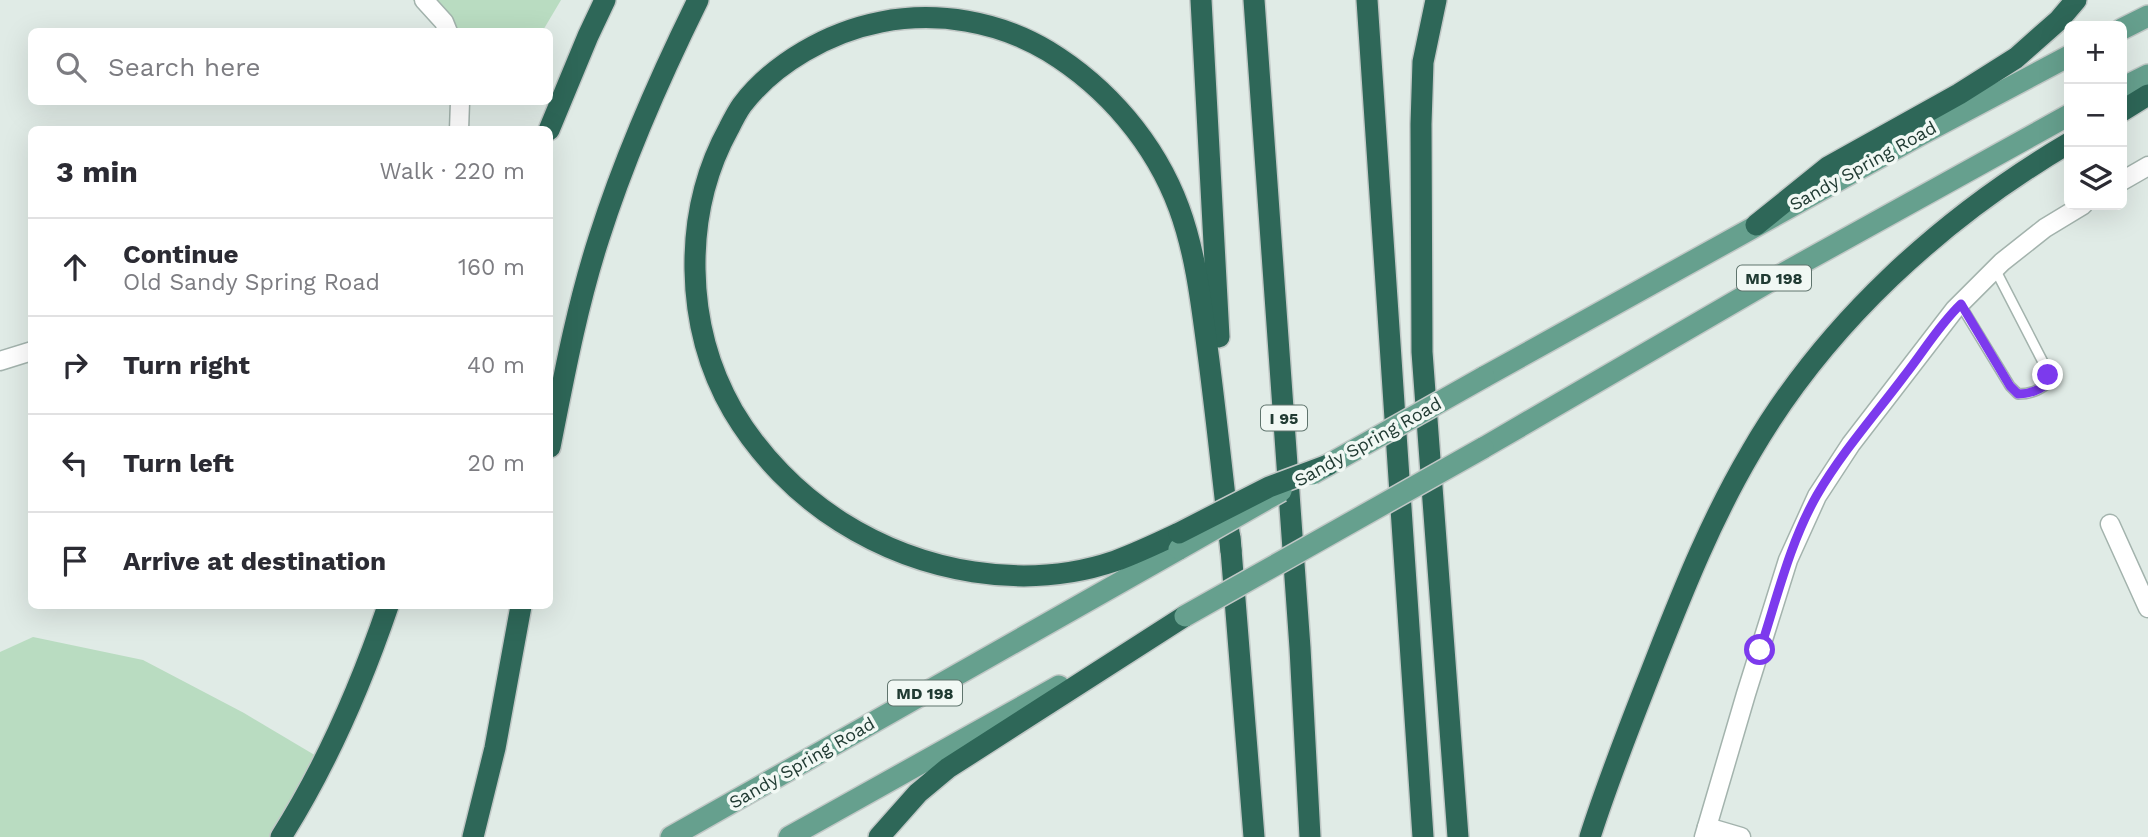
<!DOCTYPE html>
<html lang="en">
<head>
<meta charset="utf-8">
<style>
  :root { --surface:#fff; --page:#f7f7f7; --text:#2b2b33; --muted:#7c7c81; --line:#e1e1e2 }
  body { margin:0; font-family:"Work Sans",sans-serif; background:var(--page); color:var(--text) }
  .controls { position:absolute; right:21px; top:21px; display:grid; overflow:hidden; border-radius:10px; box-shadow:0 7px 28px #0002 }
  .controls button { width:63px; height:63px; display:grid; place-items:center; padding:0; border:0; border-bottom:2px solid var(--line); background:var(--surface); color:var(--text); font:35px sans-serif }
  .stop { position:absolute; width:21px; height:21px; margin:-16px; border:5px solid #7c3aed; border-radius:50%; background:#fff }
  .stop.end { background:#7c3aed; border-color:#fff; box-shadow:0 2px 7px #0008 }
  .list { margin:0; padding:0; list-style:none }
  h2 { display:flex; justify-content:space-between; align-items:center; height:91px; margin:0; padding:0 28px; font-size:30px }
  h2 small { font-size:23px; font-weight:400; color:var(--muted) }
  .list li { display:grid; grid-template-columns:46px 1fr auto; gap:21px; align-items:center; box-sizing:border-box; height:98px; padding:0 28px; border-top:2px solid var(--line) }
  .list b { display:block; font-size:26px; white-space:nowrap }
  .list p { margin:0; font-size:23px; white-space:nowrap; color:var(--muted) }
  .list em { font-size:23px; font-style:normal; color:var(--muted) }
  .icon { flex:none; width:38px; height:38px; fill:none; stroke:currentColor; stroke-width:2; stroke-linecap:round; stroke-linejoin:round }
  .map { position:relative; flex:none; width:2148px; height:837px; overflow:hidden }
  .search { position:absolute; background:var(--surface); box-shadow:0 7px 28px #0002; left:28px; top:28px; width:525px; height:77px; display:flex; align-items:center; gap:18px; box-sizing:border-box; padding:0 24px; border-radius:10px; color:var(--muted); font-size:26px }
  .panel { position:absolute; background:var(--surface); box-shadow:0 7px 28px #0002; left:28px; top:126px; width:525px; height:483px; border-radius:10px }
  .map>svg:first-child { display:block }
</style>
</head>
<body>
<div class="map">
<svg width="2148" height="837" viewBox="0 0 2148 837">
  <rect width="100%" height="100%" fill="#e0ebe6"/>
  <g fill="#b9dcc1">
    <polygon points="413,0 561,0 542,32 439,31"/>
    <polygon points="33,637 143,660 244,713 323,760 281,837 0,837 0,652"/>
  </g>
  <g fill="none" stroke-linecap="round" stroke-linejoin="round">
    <g stroke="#a3b3ad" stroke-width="12">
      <path id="lane" d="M1960,304l50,82 8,8c12,0 19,-3 29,-10l1,-9 -3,-9 -50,-97"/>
    </g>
    <g stroke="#a3b3ad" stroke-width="21">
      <g id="street">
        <polyline points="424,0 444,22 448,32"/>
        <polyline points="459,130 460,102"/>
        <polyline points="2122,181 2148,166"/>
        <polyline points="0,361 32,351"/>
        <polyline points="2110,524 2148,608"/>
        <polyline points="1707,827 1741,837"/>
        <polyline points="1704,837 1746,694 1788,560 1817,496 1851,444 1955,309 2002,262 2045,228 2083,205"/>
      </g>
    </g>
    <g stroke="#c1c8c6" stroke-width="24">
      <g id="primary">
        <polyline points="2122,29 2148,16"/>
        <polyline points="2122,88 2148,75"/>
        <polyline points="1484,377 1920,135 2069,56"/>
        <polyline points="1483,448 1784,273 2069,115"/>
        <polyline points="671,837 1179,549"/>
        <polyline points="789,837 1059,686"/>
      </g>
    </g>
    <g stroke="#c1c8c6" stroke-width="24">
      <g id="highway">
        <polyline points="1201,0 1219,337"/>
        <polyline points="1254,0 1300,648 1310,837"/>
        <polyline points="1367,0 1423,837"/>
        <polyline points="1436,0 1423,62 1421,124 1422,352 1458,837"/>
        <polyline points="2122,111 2148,95"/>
        <polyline points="549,130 588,36 605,0"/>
        <polyline points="1756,225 1828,167 1959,94 2016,58 2059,20 2076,0"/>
        <path d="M550,447c14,-71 27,-141 49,-209 26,-82 61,-161 99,-238"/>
        <path d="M1179,533c-21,10 -42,20 -64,28 -91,31 -195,11 -274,-39 -43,-27 -82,-67 -108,-111 -49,-85 -51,-198 -4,-283 4,-8 8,-16 13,-23 32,-42 87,-73 139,-83 56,-11 117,-1 167,29 59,36 107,92 131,157 18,49 23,102 30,153 8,63 15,127 22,190"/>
        <polyline points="1230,537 1254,837"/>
        <path d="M281,837c45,-71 80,-152 107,-231"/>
        <polyline points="473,837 495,748 521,606"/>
        <polyline points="879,837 918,793 948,768 1185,616"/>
        <path d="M1590,837c19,-60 43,-119 66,-178 28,-71 56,-141 95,-207 75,-129 191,-234 318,-309"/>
      </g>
    </g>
    <use href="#lane" stroke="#fff" stroke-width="9"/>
    <use href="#street" stroke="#fff" stroke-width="18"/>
    <use href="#primary" stroke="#66a08e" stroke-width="21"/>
    <use href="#highway" stroke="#2e6758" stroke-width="21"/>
    <g stroke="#c1c8c6" stroke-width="24" stroke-linecap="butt">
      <g id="primary-bridge">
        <polyline points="1312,474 1484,377"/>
        <polyline points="1179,549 1281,491"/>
        <polyline points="1185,616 1483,448"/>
      </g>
    </g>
    <g stroke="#c1c8c6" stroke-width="24" stroke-linecap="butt">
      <polyline id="highway-bridge" points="1179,533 1269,487 1328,465"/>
    </g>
    <use href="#primary-bridge" stroke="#66a08e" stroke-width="21"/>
    <use href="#highway-bridge" stroke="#2e6758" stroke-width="21"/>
  </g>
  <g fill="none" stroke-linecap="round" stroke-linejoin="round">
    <path stroke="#7c3aed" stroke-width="9" d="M1760,650c17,-52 30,-108 57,-155 25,-43 58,-80 88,-120 19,-24 34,-50 56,-71l49,82 8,8c12,0 20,-3 29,-10l1,-9"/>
  </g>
  <g text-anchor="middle" stroke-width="7" stroke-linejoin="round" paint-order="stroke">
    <g fill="#f1f8f4" stroke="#5f746d" stroke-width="2">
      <rect x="1737" y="265.5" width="74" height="25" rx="5"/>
      <rect x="1261" y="405.5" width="46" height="25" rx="5"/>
      <rect x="888" y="680.5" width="74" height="25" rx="5"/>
    </g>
    <g font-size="16" font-weight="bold" fill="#213b33">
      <text x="1774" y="284">MD 198</text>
      <text x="1284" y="424">I 95</text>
      <text x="925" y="699">MD 198</text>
    </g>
    <g font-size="18" fill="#213b33" stroke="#f1f8f4">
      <text transform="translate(1863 166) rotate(-29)" y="6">Sandy Spring Road</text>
      <text transform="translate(1368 442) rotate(-29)" y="6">Sandy Spring Road</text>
      <text transform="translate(802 763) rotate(-30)" y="6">Sandy Spring Road</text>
    </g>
  </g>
</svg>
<div class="controls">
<button>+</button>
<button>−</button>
<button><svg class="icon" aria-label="layers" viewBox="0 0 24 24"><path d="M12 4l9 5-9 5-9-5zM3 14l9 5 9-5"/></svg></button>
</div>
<div class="stop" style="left:1760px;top:650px"></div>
<div class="stop end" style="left:2048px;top:375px"></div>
<div class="search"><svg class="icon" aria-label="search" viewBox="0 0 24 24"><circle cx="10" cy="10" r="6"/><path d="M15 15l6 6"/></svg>Search here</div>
<section class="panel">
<h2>3 min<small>Walk · 220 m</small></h2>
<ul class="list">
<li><svg class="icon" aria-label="ahead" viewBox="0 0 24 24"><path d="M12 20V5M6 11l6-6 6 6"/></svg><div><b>Continue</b><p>Old Sandy Spring Road</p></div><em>160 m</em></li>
<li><svg class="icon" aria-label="right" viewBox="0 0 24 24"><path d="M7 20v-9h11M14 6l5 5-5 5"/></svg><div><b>Turn right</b></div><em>40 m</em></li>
<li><svg class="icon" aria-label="left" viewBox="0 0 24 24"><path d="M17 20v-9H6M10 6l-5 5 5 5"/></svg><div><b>Turn left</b></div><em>20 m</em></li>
<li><svg class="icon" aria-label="arrive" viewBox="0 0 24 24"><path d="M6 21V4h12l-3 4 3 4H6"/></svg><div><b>Arrive at destination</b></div></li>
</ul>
</section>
</div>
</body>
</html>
